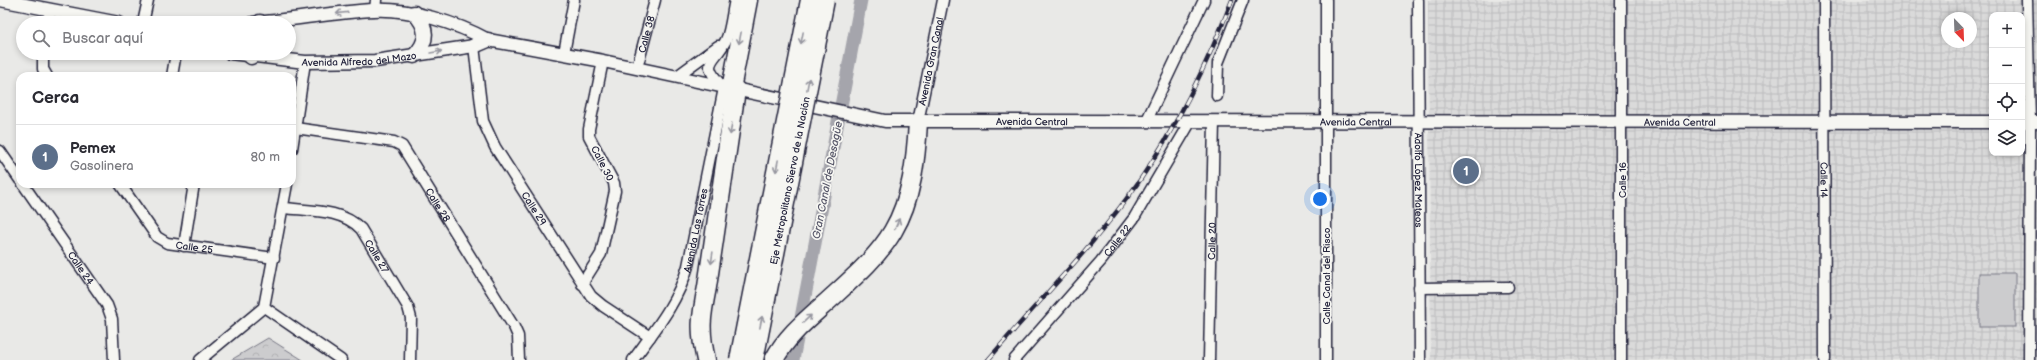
<!DOCTYPE html>
<html lang="es">
<head>
<meta charset="utf-8">
<style>
  :root { --surface:#fff; --page:#f7f7f7; --text:#2b2b33; --muted:#7c7c81; --line:#e1e1e2; --accent:#1a73e8 }
  body { margin:0; font-family:"Balsamiq Sans",sans-serif; background:var(--page); color:var(--text) }
  .controls { position:absolute; right:12px; top:12px; display:grid; overflow:hidden; border-radius:8px; box-shadow:0 2px 6px #0003 }
  .controls button { width:36px; height:36px; display:grid; place-items:center; padding:0; border:0; border-bottom:1px solid var(--line); background:var(--surface); color:var(--text); font:20px sans-serif }
  .compass { position:absolute; left:1941px; top:12px; width:36px; height:36px; border-radius:50%; background:var(--surface); box-shadow:0 2px 6px #0003; rotate:157deg }
  .you { position:absolute; left:1320px; top:199px; width:14px; height:14px; margin:-10px; border:3px solid #fff; border-radius:50%; background:#1a73e8; box-shadow:0 0 0 6px #1a73e833 }
  .badge { display:grid; place-items:center; width:26px; height:26px; border-radius:50%; background:var(--accent); color:#fff; font-size:13px; font-weight:700 }
  .pin { position:absolute; translate:-50% -50%; border:2px solid #fff; box-shadow:0 1px 4px #0006 }
  .list { margin:0; padding:0; list-style:none }
  h2 { display:flex; justify-content:space-between; align-items:center; height:52px; margin:0; padding:0 16px; font-size:17px }
  h2 small { font-size:13px; font-weight:400; color:var(--muted) }
  .list li { display:grid; grid-template-columns:26px 1fr auto; gap:12px; align-items:center; box-sizing:border-box; height:64px; padding:0 16px; border-top:1px solid var(--line) }
  .list b { display:block; font-size:15px; white-space:nowrap }
  .list p { margin:0; font-size:13px; white-space:nowrap; color:var(--muted) }
  .list em { font-size:13px; font-style:normal; color:var(--muted) }
  .icon { flex:none; width:22px; height:22px; fill:none; stroke:currentColor; stroke-width:2; stroke-linecap:round; stroke-linejoin:round }
  .map { position:relative; flex:none; width:2037px; height:360px; overflow:hidden }
  .search { position:absolute; background:var(--surface); box-shadow:0 2px 6px #0003; left:16px; top:16px; width:280px; height:44px; display:flex; align-items:center; gap:10px; box-sizing:border-box; padding:0 14px; border-radius:22px; color:var(--muted); font-size:15px }
  .panel { position:absolute; background:var(--surface); box-shadow:0 2px 6px #0003; left:16px; top:72px; width:280px; height:116px; border-radius:12px }
  .map>svg:first-child { display:block }
</style>
</head>
<body>
<div class="map">
<svg width="2037" height="360" viewBox="0 0 2037 360">
  <defs>
    <pattern id="industrial-grid" width="8" height="8" patternUnits="userSpaceOnUse"><rect width="8" height="8" fill="#dadada"/><path d="M0 4h8M4 0v8" fill="none" stroke="#bbbbbc"/></pattern>
    <pattern id="park-crowns" width="20" height="18" patternUnits="userSpaceOnUse"><rect width="20" height="18" fill="#ccccce"/><path d="M2 6a3 3 0 1 1 6 0M12 15a3 3 0 1 1 6 0" fill="none" stroke="#afafb2"/></pattern>
  </defs>
  <rect width="100%" height="100%" fill="#e9e9e7"/>
  <filter id="ink" filterUnits="userSpaceOnUse"><feTurbulence type="fractalNoise" baseFrequency=".025" numOctaves="2"/><feDisplacementMap in="SourceGraphic" scale="8" xChannelSelector="R" yChannelSelector="G"/><feConvolveMatrix kernelMatrix="1 2 1 2 8 2 1 2 1" color-interpolation-filters="sRGB"/></filter>
  <g filter="url(#ink)">
    <path fill="url(#industrial-grid)" fill-rule="evenodd" d="M1428,0h609v360h-606zM1992,15h30v138h-30zM1947,18h24v24h-24z"/>
    <polygon fill="url(#park-crowns)" stroke="#777784" points="268,338 303,360 231,360"/>
    <rect fill="#ccccce" stroke="#777784" x="1979" y="273" width="36" height="54"/>
    <g fill="none" stroke-linecap="round" stroke-linejoin="round">
      <polyline stroke="#a5a5ac" stroke-width="13" points="793,360 861,0"/>
      <g stroke="#22223b" stroke-width="13">
        <g id="minor">
          <polyline points="1326,0 1326,360"/>
          <path id="s1" d="M1418,0l2,360"/>
          <polyline points="1621,0 1621,360"/>
          <path id="s2" d="M1824,0l1,360"/>
          <polyline points="2027,0 2030,122 2029,360"/>
          <polyline points="375,10 376,0"/>
          <polyline points="48,23 50,10"/>
          <polyline points="143,23 148,0"/>
          <path id="s3" d="M474,46l9,75 12,26 96,149 12,10 47,31"/>
          <polyline points="43,53 43,69 47,76"/>
          <polyline points="564,53 574,0"/>
          <path id="s4" d="M637,68l18,-68"/>
          <polyline points="172,76 176,53"/>
          <polyline points="677,76 718,46"/>
          <polyline points="1217,96 1218,63 1243,0"/>
          <path id="s5" d="M918,122l25,-122"/>
          <polyline points="1146,122 1204,0"/>
          <path id="s6" d="M295,128l99,14 8,4 112,181 4,9 1,24"/>
          <polyline points="292,149 305,62"/>
          <polyline points="0,151 20,180"/>
          <path id="s7" d="M23,184l84,121 5,14 2,41"/>
          <path id="s8" d="M120,184l37,53 10,6 107,15"/>
          <path id="s9" d="M284,208c26,3 58,1 77,21l47,78 3,11 -1,42"/>
          <polyline points="184,246 194,184"/>
          <polyline points="582,284 601,254 615,191 614,183 589,136 589,129 603,61"/>
          <polyline points="1419,288 1508,287"/>
          <polyline points="264,307 341,360"/>
          <polyline points="200,360 264,307 287,184"/>
          <path id="s10" d="M633,360c22,-30 45,-58 55,-94l36,-178c-26,-27 -10,-24 2,-48 5,-11 6,-28 9,-40"/>
          <path id="s11" d="M1014,360l87,-99 33,-43 57,-97"/>
          <path id="s12" d="M1209,360l5,-239"/>
        </g>
      </g>
      <g stroke="#22223b" stroke-width="15">
        <g id="tertiary">
          <polyline points="0,0 119,23"/>
          <path id="s13" d="M253,23c40,-3 81,-11 121,-13 35,-2 83,13 114,30l115,21 282,60 1107,1"/>
          <path id="s14" d="M230,53l75,9 70,-1 99,-15"/>
          <polyline points="2022,122 2037,122"/>
        </g>
      </g>
      <g stroke="#22223b" stroke-width="17">
        <g id="secondary">
          <path d="M414,13c14,14 15,28 0,43"/>
          <polyline points="259,23 260,22"/>
          <polyline points="474,46 488,40"/>
          <polyline points="249,53 251,57"/>
        </g>
      </g>
      <g stroke="#22223b" stroke-width="21">
        <g id="motorway">
          <polyline points="731,89 748,0"/>
          <path d="M706,360c-7,-30 -5,-43 1,-73l29,-197"/>
          <path d="M774,360c12,-24 35,-42 55,-60 22,-20 49,-43 64,-69 19,-32 23,-72 25,-109"/>
        </g>
      </g>
      <use href="#minor" stroke="#f6f6f2" stroke-width="10"/>
      <use href="#tertiary" stroke="#f6f6f2" stroke-width="12"/>
      <use href="#secondary" stroke="#f6f6f2" stroke-width="14"/>
      <use href="#motorway" stroke="#f6f6f2" stroke-width="18"/>
      <g stroke="#22223b" stroke-width="4.5">
        <path id="rail" d="M988,360c51,-60 107,-115 152,-180 38,-56 68,-117 92,-180"/>
      </g>
      <use href="#rail" stroke="#f6f6f2" stroke-width="3" stroke-dasharray="9" stroke-linecap="butt"/>
      <g stroke="#22223b" stroke-width="21" stroke-linecap="butt">
        <g id="motorway-bridge">
          <polyline points="739,360 810,0"/>
          <path id="s15" d="M754,360l71,-360"/>
        </g>
      </g>
      <use href="#motorway-bridge" stroke="#f6f6f2" stroke-width="18"/>
    </g>
    <defs><path id="oneway-shaft" d="M-6 0H5M1.5-3L5.5 0L1.5 3" fill="none" stroke-width="1.6" stroke-linecap="round" stroke-linejoin="round"/></defs>
    <g stroke="#9797a0">
      <use href="#oneway-shaft" transform="translate(342 13) rotate(174)"/>
      <use href="#oneway-shaft" transform="translate(740 38) rotate(101)"/>
      <use href="#oneway-shaft" transform="translate(802 38) rotate(101)"/>
      <use href="#oneway-shaft" transform="translate(436 52) rotate(-10)"/>
      <use href="#oneway-shaft" transform="translate(808 84) rotate(-79)"/>
      <use href="#oneway-shaft" transform="translate(731 129) rotate(98)"/>
      <use href="#oneway-shaft" transform="translate(777 166) rotate(101)"/>
      <use href="#oneway-shaft" transform="translate(897 224) rotate(-67)"/>
      <use href="#oneway-shaft" transform="translate(712 258) rotate(98)"/>
      <use href="#oneway-shaft" transform="translate(807 319) rotate(-43)"/>
      <use href="#oneway-shaft" transform="translate(761 322) rotate(-79)"/>
    </g>
  </g>
  <g text-anchor="middle" stroke-width="3.5" stroke-linejoin="round" paint-order="stroke">
    <g font-size="10" fill="#22223b" stroke="#f6f6f2">
      <text dy="4" stroke="none"><textPath href="#s4" startOffset="35">Calle 38</textPath></text>
      <text dy="4" stroke="none"><textPath href="#s14" startOffset="130">Avenida Alfredo del Mazo</textPath></text>
      <text dy="4" stroke="none"><textPath href="#s5" startOffset="62">Avenida Gran Canal</textPath></text>
      <text dy="4" stroke="none"><textPath href="#s13" startOffset="1441">Avenida Central</textPath></text>
      <text dy="4" stroke="none"><textPath href="#s13" startOffset="793">Avenida Central</textPath></text>
      <text dy="4" stroke="none"><textPath href="#s13" startOffset="1117">Avenida Central</textPath></text>
      <text transform="translate(603 163) rotate(63)" y="4">Calle 30</text>
      <text dy="4" stroke="none"><textPath href="#s15" startOffset="183">Eje Metropolitano Siervo de la Nación</textPath></text>
      <text dy="4" stroke="none"><textPath href="#s1" startOffset="180">Adolfo López Mateos</textPath></text>
      <text transform="translate(1622 180) rotate(-90)" y="4">Calle 16</text>
      <text dy="4" stroke="none"><textPath href="#s2" startOffset="180">Calle 14</textPath></text>
      <text dy="4" stroke="none"><textPath href="#s6" startOffset="178">Calle 28</textPath></text>
      <text dy="4" stroke="none"><textPath href="#s3" startOffset="177">Calle 29</textPath></text>
      <text dy="4" stroke="none"><textPath href="#s10" startOffset="146">Avenida Las Torres</textPath></text>
      <text dy="4" stroke="none"><textPath href="#s11" startOffset="158">Calle 22</textPath></text>
      <text dy="4" stroke="none"><textPath href="#s12" startOffset="119">Calle 20</textPath></text>
      <text dy="4" stroke="none"><textPath href="#s8" startOffset="104">Calle 25</textPath></text>
      <text dy="4" stroke="none"><textPath href="#s9" startOffset="113">Calle 27</textPath></text>
      <text dy="4" stroke="none"><textPath href="#s7" startOffset="102">Calle 24</textPath></text>
      <text transform="translate(1326 276) rotate(-90)" y="4">Calle Canal del Risco</text>
    </g>
    <g font-size="11" font-style="italic" fill="#565668" stroke="#f6f6f2">
      <text transform="translate(827 180) rotate(-79)" y="4">Gran Canal de Desagüe</text>
    </g>
  </g>
</svg>
<div class="controls">
<button>+</button>
<button>−</button>
<button><svg class="icon" aria-label="locate" viewBox="0 0 24 24"><circle cx="12" cy="12" r="6"/><path d="M12 2v4M12 18v4M2 12h4M18 12h4"/></svg></button>
<button><svg class="icon" aria-label="layers" viewBox="0 0 24 24"><path d="M12 4l9 5-9 5-9-5zM3 14l9 5 9-5"/></svg></button>
</div>
<svg class="compass" viewBox="-18 -18 36 36"><path d="M0-13l5 13h-10z" fill="#e53935"/><path d="M0 13l5-13h-10z" fill="#7c7c81"/></svg>
<div class="you"></div>
<div class="pin badge" style="left:1466px;top:171px;background:#5c6f8a">1</div>
<div class="search"><svg class="icon" aria-label="search" viewBox="0 0 24 24"><circle cx="10" cy="10" r="6"/><path d="M15 15l6 6"/></svg>Buscar aquí</div>
<section class="panel">
<h2>Cerca<small></small></h2>
<ul class="list">
<li><span class="badge" style="background:#5c6f8a">1</span><div><b>Pemex</b><p>Gasolinera</p></div><em>80 m</em></li>
</ul>
</section>
</div>
</body>
</html>
